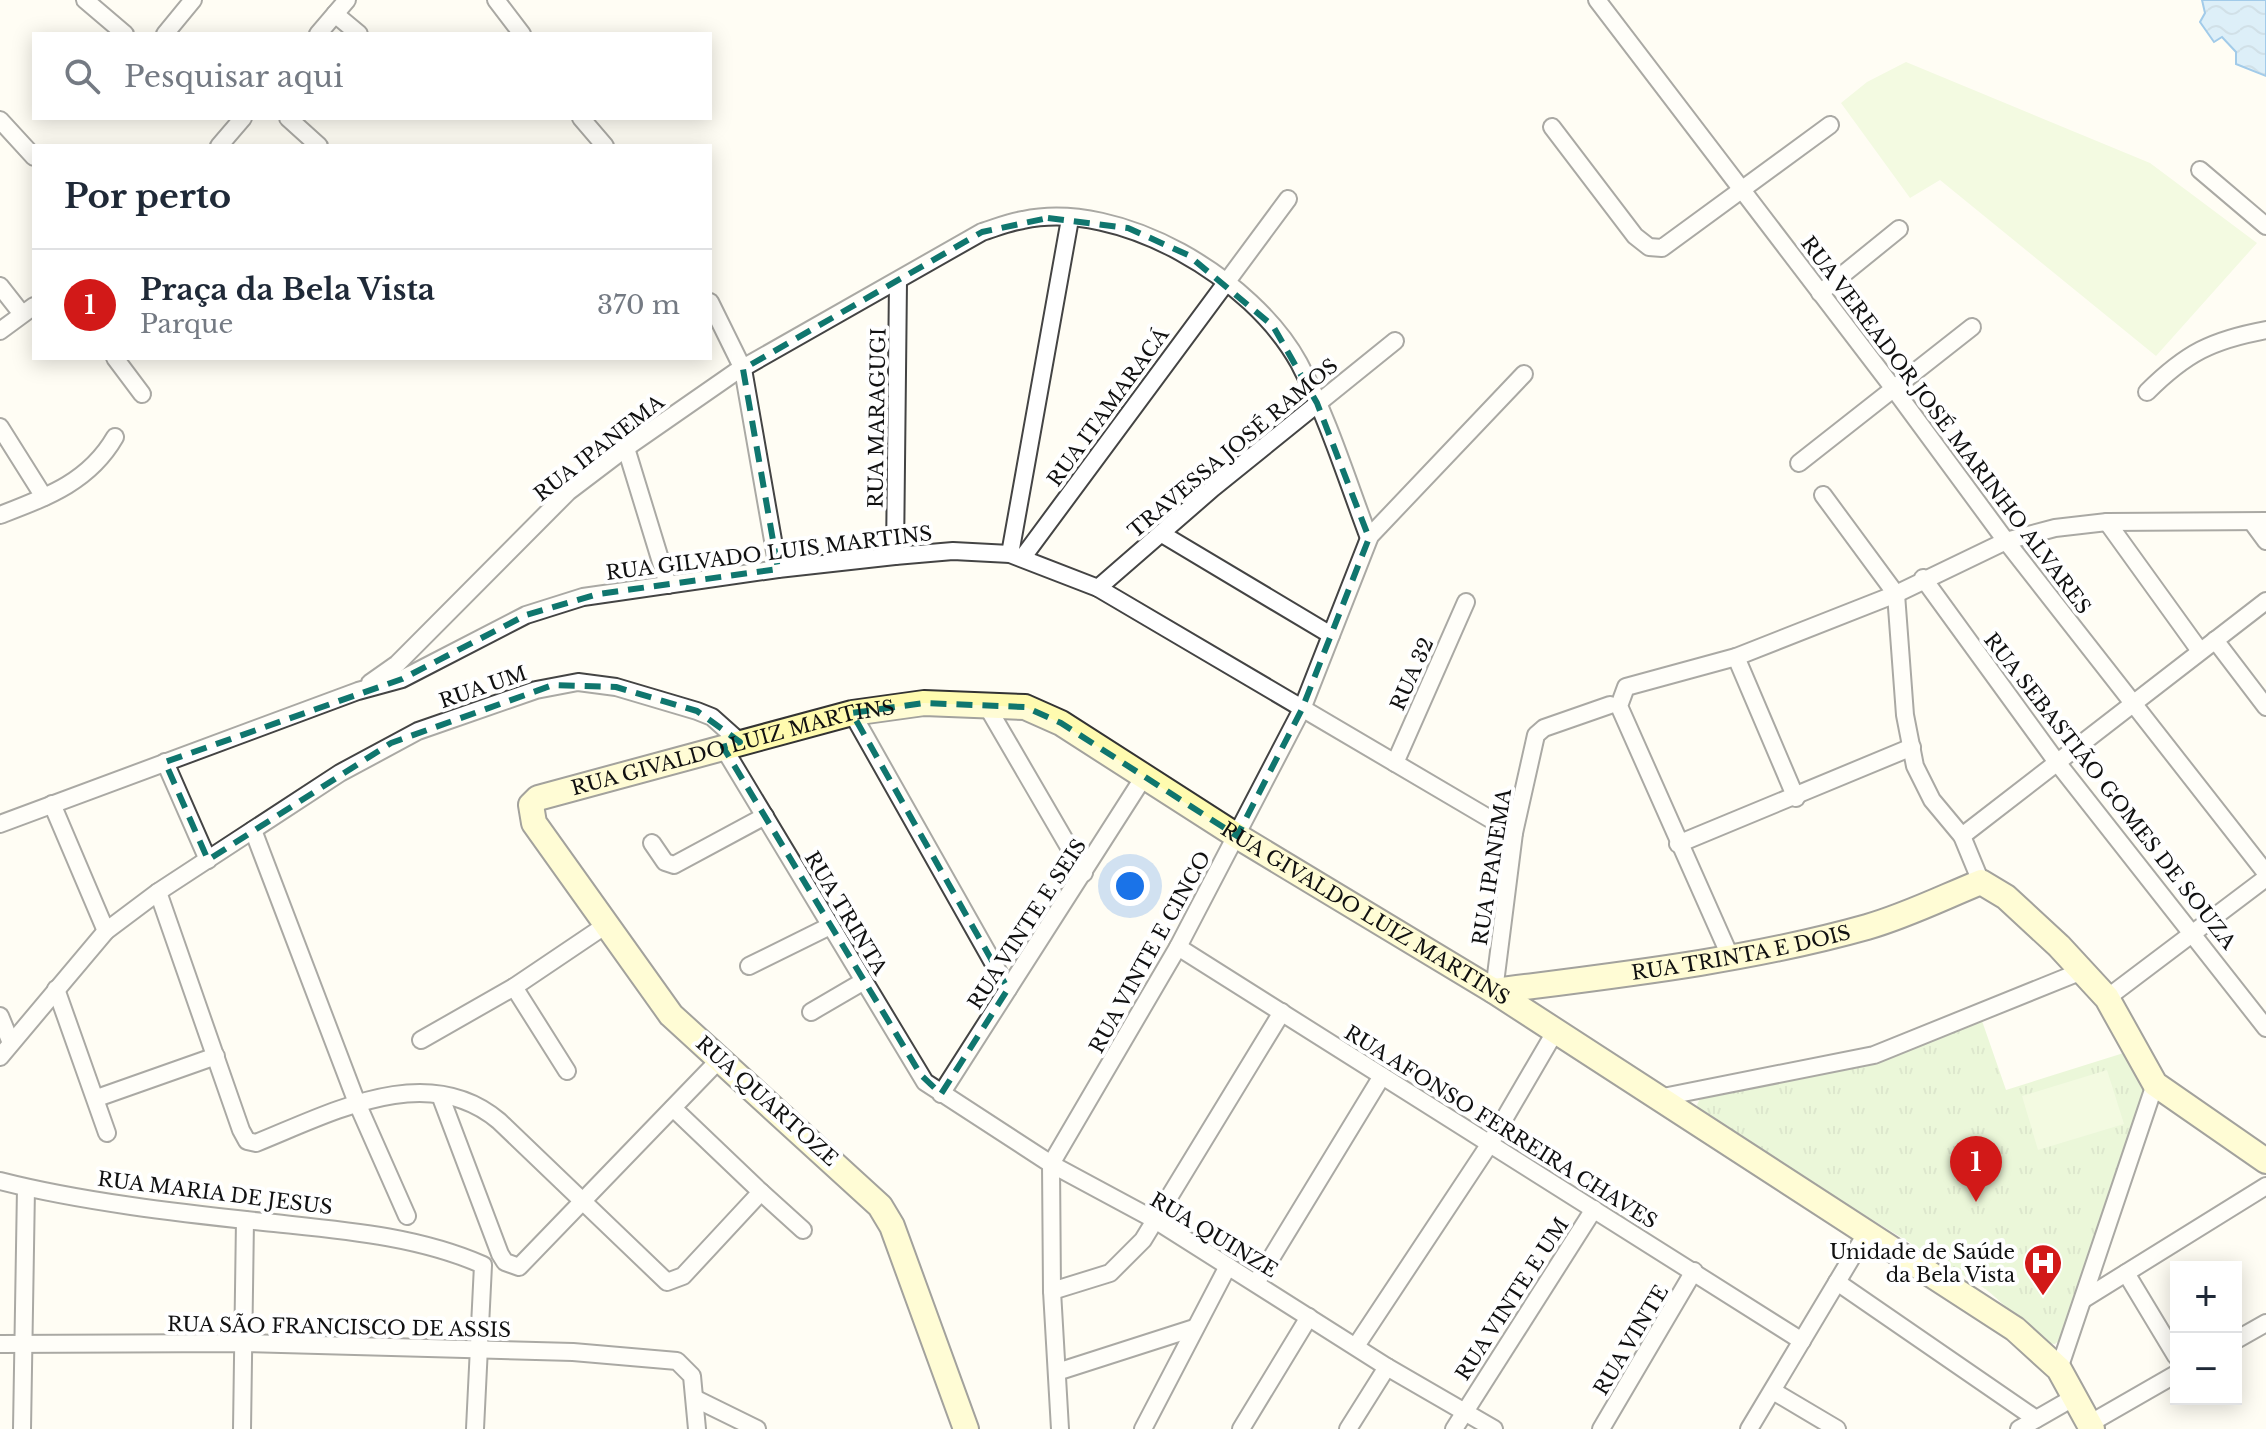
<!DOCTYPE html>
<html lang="pt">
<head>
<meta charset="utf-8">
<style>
  :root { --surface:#fff; --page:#f2f2f3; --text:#1f2937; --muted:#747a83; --line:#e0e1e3; --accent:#d21918 }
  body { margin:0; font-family:"Libre Baskerville",serif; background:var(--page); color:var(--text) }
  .controls { position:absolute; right:24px; bottom:24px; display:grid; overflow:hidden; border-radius:0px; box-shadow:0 4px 20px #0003 }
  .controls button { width:72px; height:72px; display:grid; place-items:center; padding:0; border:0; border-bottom:2px solid var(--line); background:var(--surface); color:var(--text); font:40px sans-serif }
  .you { position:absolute; left:1130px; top:886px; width:28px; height:28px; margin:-20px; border:6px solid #fff; border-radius:50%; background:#1a73e8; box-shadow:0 0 0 12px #1a73e833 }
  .badge { display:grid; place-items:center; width:52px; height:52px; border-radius:50%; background:var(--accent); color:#fff; font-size:26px; font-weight:700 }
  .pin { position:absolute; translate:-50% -66px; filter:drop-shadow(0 2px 4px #0008) }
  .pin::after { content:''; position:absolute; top:42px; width:28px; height:24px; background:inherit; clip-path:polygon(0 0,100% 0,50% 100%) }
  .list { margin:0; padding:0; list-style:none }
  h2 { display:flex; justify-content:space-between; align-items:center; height:104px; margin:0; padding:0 32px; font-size:34px }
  h2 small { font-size:26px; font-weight:400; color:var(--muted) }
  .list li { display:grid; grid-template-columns:52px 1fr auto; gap:24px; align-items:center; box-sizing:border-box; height:112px; padding:0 32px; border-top:2px solid var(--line) }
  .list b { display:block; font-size:30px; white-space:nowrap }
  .list p { margin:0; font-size:26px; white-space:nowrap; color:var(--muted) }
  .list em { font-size:26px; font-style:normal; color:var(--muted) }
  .icon { flex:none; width:44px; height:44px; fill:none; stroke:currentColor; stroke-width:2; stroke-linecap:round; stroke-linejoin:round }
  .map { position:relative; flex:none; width:2266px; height:1429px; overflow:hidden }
  .search { position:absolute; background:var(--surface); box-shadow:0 4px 20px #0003; left:32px; top:32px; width:680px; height:88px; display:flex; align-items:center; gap:20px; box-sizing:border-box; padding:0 28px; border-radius:0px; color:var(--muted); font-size:30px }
  .panel { position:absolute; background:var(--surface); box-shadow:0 4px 20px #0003; left:32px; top:144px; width:680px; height:216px; border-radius:0px }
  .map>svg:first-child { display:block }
</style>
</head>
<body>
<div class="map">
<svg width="2266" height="1429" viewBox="0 0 2266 1429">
  <defs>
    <pattern id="park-tufts" width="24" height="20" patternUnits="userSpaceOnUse" patternTransform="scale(2)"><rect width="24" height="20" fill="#d2efb8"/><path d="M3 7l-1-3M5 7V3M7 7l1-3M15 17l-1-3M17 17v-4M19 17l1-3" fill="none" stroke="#b3cc9d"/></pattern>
    <pattern id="water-waves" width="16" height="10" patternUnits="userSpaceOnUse" patternTransform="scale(2)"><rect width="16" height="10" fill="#b3ddfd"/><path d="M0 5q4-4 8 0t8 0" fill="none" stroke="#99bdd8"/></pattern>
  </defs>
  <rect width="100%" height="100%" fill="#fffdf4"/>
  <path fill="url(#park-tufts)" d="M1981,1018l25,72 124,-39 15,40 -83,247 -7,6c-13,1 -55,-45 -71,-56l-282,-172 -5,-11 5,-11z"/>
  <g fill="#e4f5cb">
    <polygon points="1906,62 2150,163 2257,243 2156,356 1940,180 1910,198 1841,103 1867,82"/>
    <polygon points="2107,1070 2124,1124 2038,1150 2022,1096"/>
  </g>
  <polygon fill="url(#water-waves)" stroke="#318edc" stroke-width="2" points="2202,0 2266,0 2266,76 2236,64 2236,52 2222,37 2214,42 2200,22 2205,13"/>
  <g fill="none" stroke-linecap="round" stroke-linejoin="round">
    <g stroke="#444" stroke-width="20">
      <g id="street">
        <polyline points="85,0 125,34"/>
        <polyline points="496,0 522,34"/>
        <polyline points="1597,0 1894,389 2006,541 2266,873"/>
        <polyline points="335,14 359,34"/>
        <polyline points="165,34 193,0"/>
        <polyline points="318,34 347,0"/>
        <polyline points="288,118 319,146"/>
        <polyline points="581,118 605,146"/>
        <polyline points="0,120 34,157"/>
        <polyline points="1552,127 1635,236 1649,247 1662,248 1830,125"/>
        <polyline points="219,146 243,118"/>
        <polyline points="2200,170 2266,226"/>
        <polyline points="0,286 22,314"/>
        <polyline points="1820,293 1899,229"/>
        <polyline points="710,302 743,369 778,569"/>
        <polyline points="0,331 34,306"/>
        <polyline points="115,358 142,394"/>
        <path d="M2147,392c39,-39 65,-52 119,-62"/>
        <polyline points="0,427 44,497"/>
        <polyline points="626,448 668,585"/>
        <polyline points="1799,463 1972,327"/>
        <polyline points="1823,495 1896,594 1905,715 1915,766 1932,800 1962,836 1981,882"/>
        <path d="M0,515c47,-18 89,-33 115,-78"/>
        <polyline points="2107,522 2200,651"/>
        <polyline points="2252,522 2266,541"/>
        <polyline points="1162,534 1331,635"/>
        <polyline points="1010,554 1070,219"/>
        <polyline points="895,556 898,281"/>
        <polyline points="1023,557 1288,199"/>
        <polyline points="1923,578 2056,761 2266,1028"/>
        <polyline points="1098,588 1213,488 1395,341"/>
        <polyline points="2215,640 2266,707"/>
        <polyline points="1736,657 1796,798"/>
        <path d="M370,683l27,-19 171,-172 58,-44 108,-75 248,-141c13,-4 27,-10 41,-12 98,-21 230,59 276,143 29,55 48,117 70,175"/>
        <polyline points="985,703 1084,873"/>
        <polyline points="852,713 1008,989"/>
        <polyline points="723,747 925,1082 1051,1164 1155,1220 1387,1367 1494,1429"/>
        <polyline points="165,762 208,860"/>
        <polyline points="1395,763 1466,602"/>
        <polyline points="52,804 106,931"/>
        <polyline points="0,824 358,691 402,679 526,615 583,597 778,569 895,556 953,551 1010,554 1098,588 1514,833"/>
        <polyline points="253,830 357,1103 407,1216"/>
        <polyline points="1962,836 2266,601"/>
        <polyline points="652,843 665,862 674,865 765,816"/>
        <polyline points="1678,844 1912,747"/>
        <path d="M158,892l83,238 6,11 9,2c75,-30 171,-83 243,-22l168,161 16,-6 78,-84 -88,-84"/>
        <polyline points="1178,947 1802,1341"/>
        <polyline points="1730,956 1619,706 1626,687 1736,657 1896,594 2006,541 2055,528 2107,522 2266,521"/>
        <polyline points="749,966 830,926"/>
        <polyline points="514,987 567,1071"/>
        <polyline points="56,989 107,1133"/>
        <polyline points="1494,991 1514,833 1536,735 1544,728 1610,705"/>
        <polyline points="2107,998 2266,878"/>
        <polyline points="811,1012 864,981"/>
        <polyline points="0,1016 11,1043"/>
        <polyline points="421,1040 514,987 606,925"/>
        <polyline points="0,1057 106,931 158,892 340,773 418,731 536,690 578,682 616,687 697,711 712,717 740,742"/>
        <polyline points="941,1094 1145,775"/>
        <polyline points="440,1095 500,1254 505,1262 519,1267 718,1061"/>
        <polyline points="97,1098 216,1056"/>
        <polyline points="1658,1098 1874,1055 2082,971"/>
        <path d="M0,1181c82,21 180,32 264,41 74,8 151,13 219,43l-8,164"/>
        <polyline points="761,1192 803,1230"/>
        <polyline points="2126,1273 2176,1356"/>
        <polyline points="1837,1282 2036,1419"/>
        <polyline points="1256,1283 1382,1076"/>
        <polyline points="1052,1291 1110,1273 1143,1240 1282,1012"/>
        <polyline points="2084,1299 2266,1186"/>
        <polyline points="2236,1340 2266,1323"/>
        <polyline points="0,1344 243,1343 573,1352 677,1361 692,1376 697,1429"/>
        <polyline points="1356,1346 1489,1145 1555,1032"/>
        <polyline points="2059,1369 2155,1084"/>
        <polyline points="1057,1372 1194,1328"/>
        <polyline points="1773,1391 1837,1429"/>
        <polyline points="696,1399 757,1429"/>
        <polyline points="2089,1424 2176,1374"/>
        <polyline points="22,1429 26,1188"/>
        <polyline points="242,1429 245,1220"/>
        <polyline points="1060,1429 1052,1291 1051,1164 1178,947 1302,709 1370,536 1524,374"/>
        <polyline points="1143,1429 1228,1266"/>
        <polyline points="1241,1429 1309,1317"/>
        <polyline points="1348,1429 1387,1367"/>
        <polyline points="1454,1429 1594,1209"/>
        <polyline points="1601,1429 1694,1271"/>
        <polyline points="1749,1429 1867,1232"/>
        <polyline points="2019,1429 2073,1398"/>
      </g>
    </g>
    <g stroke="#333" stroke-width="28">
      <g id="secondary">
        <path id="s1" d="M1494,991c125,-16 252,-30 373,-64 39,-11 77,-30 114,-45l25,15 53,49 48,52 48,86 111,77"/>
        <path id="s2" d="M966,1429l-74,-203 -12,-20 -209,-191 -137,-192 -3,-18 7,-7 314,-85 72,-10 101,4 36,16 176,113 257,155 521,338 44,40 33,60"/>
      </g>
    </g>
    <use href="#street" stroke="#fff" stroke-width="16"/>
    <use href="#secondary" stroke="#fffbaf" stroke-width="24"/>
  </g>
  <path d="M0 0H2266V1429H0ZM1048,218l80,10 60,27 85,71 44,77 52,135 -67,171 -65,127 -176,-113 -36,-16 -101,-4 -72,10 156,276 -67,105 -20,-19 -198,-328 17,-5 -43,-31 -81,-24 -63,-2 -162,58 -183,117 -43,-98 237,-83 124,-64 72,-21 180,-25 -35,-200 239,-137z" fill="#fffdf4" fill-opacity=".55" fill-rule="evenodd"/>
  <path fill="none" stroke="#0f766e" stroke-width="6" stroke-dasharray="16 10" stroke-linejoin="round" d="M1048,218l80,10 60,27 85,71 44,77 52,135 -67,171 -65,127 -176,-113 -36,-16 -101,-4 -72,10 156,276 -67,105 -20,-19 -198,-328 17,-5 -43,-31 -81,-24 -63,-2 -162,58 -183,117 -43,-98 237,-83 124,-64 72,-21 180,-25 -35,-200 239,-137z"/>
  <defs>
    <g id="hospital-pin" transform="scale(2)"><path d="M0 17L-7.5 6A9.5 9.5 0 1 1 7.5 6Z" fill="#d21918" stroke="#fff"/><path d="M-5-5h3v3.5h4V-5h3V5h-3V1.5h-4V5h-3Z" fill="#fff"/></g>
  </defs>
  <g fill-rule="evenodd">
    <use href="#hospital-pin" x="2043" y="1263"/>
  </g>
  <g text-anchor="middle" stroke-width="8" stroke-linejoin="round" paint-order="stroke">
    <g font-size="20" fill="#111" stroke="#fff">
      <text transform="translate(1108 407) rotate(-54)" y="7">RUA ITAMARACÁ</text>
      <text transform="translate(877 418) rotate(-89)" y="7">RUA MARAGUGI</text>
      <text transform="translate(1946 425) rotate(53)" y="7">RUA VEREADOR JOSÉ MARINHO ALVARES</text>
      <text transform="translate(599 448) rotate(-38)" y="7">RUA IPANEMA</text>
      <text transform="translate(1233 448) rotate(-40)" y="7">TRAVESSA JOSÉ RAMOS</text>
      <text transform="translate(769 553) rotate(-7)" y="7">RUA GILVADO LUIS MARTINS</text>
      <text transform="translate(1412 674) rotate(-66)" y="7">RUA 32</text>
      <text transform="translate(483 687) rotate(-19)" y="7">RUA UM</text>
      <text dy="7" stroke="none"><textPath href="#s2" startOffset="988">RUA GIVALDO LUIZ MARTINS</textPath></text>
      <text transform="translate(2110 791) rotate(52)" y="7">RUA SEBASTIÃO GOMES DE SOUZA</text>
      <text transform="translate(1492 867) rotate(-81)" y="7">RUA IPANEMA</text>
      <text transform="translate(846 913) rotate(59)" y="7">RUA TRINTA</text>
      <text dy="7" stroke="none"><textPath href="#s2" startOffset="1684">RUA GIVALDO LUIZ MARTINS</textPath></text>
      <text transform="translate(1027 924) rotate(-57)" y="7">RUA VINTE E SEIS</text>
      <text dy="7" stroke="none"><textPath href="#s1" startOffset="250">RUA TRINTA E DOIS</textPath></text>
      <text transform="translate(1150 952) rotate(-61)" y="7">RUA VINTE E CINCO</text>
      <text transform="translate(767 1101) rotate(42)" y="7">RUA QUARTOZE</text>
      <text transform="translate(1501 1127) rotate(32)" y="7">RUA AFONSO FERREIRA CHAVES</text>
      <text transform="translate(215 1193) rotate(7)" y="7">RUA MARIA DE JESUS</text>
      <text transform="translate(1214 1235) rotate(31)" y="7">RUA QUINZE</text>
      <text transform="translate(1512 1299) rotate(-57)" y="7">RUA VINTE E UM</text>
      <text transform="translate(339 1327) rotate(1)" y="7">RUA SÃO FRANCISCO DE ASSIS</text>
      <text transform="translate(1631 1340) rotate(-59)" y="7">RUA VINTE</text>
    </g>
    <g font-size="20" fill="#111" stroke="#fff" text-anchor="end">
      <text x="2015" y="1259">Unidade de Saúde<tspan x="2015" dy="23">da Bela Vista</tspan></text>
    </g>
  </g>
</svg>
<div class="controls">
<button>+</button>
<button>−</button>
</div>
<div class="you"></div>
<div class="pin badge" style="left:1976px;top:1202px">1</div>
<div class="search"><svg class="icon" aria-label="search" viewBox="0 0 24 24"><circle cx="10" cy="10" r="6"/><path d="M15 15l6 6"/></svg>Pesquisar aqui</div>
<section class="panel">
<h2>Por perto<small></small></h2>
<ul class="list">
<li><span class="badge">1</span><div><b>Praça da Bela Vista</b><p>Parque</p></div><em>370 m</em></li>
</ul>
</section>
</div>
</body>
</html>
